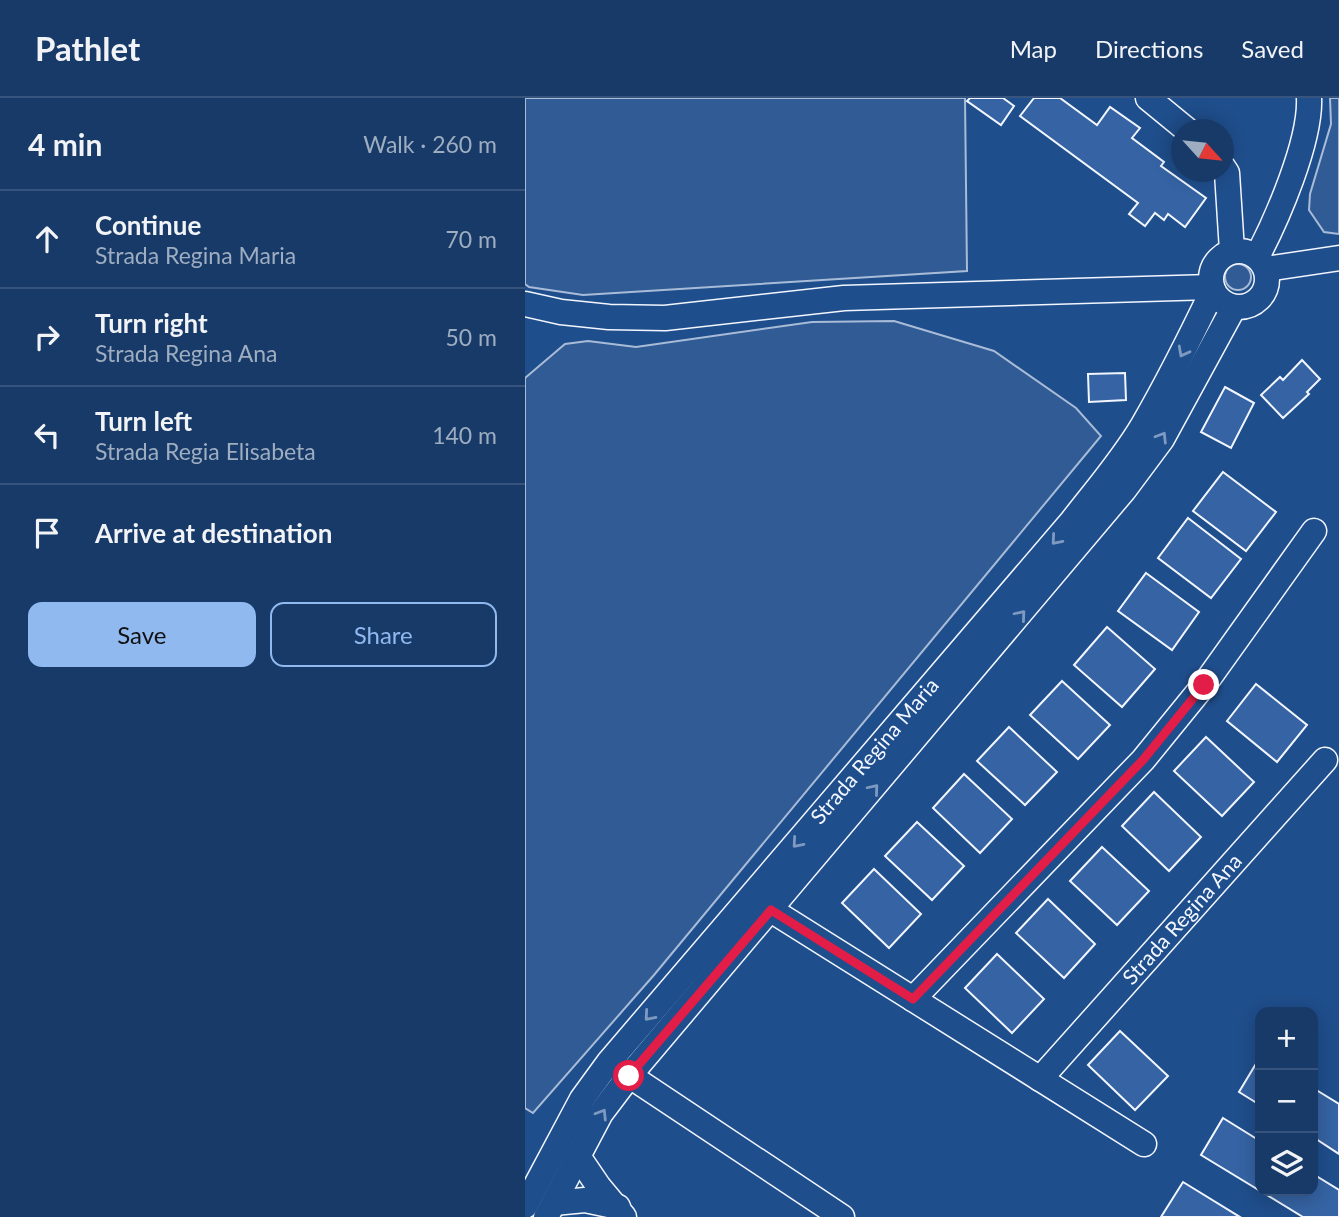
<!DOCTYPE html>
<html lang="en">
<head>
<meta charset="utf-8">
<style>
  :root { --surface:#173a69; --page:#244571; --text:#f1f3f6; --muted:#9eadc0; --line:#36547d; --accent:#90b9f0 }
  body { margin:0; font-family:Lato,sans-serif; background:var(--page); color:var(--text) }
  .controls { position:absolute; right:21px; bottom:21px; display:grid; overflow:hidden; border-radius:14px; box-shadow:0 4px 18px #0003 }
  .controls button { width:63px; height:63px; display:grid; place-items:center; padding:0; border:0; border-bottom:2px solid var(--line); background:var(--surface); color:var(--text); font:35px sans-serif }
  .compass { position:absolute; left:646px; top:21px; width:63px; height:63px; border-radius:50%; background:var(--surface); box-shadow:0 4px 18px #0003; rotate:117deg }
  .stop { position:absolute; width:21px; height:21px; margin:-16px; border:5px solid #e11d48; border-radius:50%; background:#fff }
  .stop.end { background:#e11d48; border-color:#fff; box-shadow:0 2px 7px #0008 }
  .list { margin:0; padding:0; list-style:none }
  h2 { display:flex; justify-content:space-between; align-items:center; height:91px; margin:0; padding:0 28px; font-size:30px }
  h2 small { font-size:23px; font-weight:400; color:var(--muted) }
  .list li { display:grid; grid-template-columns:46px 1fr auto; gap:21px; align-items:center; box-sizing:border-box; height:98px; padding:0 28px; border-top:2px solid var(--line) }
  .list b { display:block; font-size:26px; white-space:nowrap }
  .list p { margin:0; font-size:23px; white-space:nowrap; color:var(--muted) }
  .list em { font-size:23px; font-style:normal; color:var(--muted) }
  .actions { display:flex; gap:14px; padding:21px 28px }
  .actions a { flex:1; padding:16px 0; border:2px solid var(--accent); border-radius:14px; text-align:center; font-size:24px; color:var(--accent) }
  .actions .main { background:var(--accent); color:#111 }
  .icon { flex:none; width:38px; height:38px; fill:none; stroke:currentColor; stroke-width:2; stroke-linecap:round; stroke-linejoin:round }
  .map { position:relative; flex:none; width:814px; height:1119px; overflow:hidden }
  header { display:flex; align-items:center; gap:42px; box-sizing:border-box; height:98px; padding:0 35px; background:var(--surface); border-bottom:2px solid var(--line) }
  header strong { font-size:33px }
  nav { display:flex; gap:38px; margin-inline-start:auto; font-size:24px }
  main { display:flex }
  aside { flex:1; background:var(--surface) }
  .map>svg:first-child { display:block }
</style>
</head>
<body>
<header>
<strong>Pathlet</strong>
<nav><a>Map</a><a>Directions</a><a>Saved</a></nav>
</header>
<main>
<aside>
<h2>4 min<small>Walk · 260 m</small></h2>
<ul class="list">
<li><svg class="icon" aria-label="ahead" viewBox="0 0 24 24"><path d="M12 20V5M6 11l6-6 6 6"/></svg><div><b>Continue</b><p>Strada Regina Maria</p></div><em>70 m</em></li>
<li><svg class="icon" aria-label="right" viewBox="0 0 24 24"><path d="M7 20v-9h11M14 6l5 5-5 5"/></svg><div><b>Turn right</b><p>Strada Regina Ana</p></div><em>50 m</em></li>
<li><svg class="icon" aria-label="left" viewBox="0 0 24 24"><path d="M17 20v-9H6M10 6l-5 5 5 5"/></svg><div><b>Turn left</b><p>Strada Regia Elisabeta</p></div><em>140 m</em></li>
<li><svg class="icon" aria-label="arrive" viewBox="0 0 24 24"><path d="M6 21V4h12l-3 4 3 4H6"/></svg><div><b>Arrive at destination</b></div></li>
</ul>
<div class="actions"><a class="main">Save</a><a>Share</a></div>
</aside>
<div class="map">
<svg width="814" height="1119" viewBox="0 0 814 1119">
  <rect width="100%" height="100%" fill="#1f4e8c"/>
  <g fill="#305b95" stroke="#a8bbd7" stroke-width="2">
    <polygon points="0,0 440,0 442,173 58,197 4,189 0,186"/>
    <polygon points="805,0 814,0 814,136 799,134 784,112 785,96 806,26"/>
    <circle cx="713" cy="179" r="13"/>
    <polygon points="369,223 469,253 551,310 576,338 129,877 8,1015 0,1010 0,280 40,246 63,243 111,249 287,224"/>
  </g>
  <g fill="#3563a3" stroke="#f2f6ff" stroke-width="2">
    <polygon points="445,0 478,0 489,8 476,27 442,3"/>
    <polygon points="509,0 535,0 572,27 585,9 615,30 607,40 639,64 636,68 681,100 660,129 643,116 639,122 630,115 620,128 604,116 613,105 495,18"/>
    <polygon points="777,262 795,281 782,294 784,296 758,320 736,297 755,279 758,282"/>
    <polygon points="600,275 601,302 564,304 563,276"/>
    <polygon points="700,289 729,305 706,350 676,334"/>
    <polygon points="698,374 751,414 721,453 668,413"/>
    <polygon points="663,420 716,461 686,500 633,460"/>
    <polygon points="621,475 674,514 647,552 593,513"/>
    <polygon points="582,529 630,571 597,609 549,567"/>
    <polygon points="537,583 585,627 553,661 505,617"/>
    <polygon points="731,586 782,627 752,664 702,623"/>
    <polygon points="484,629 532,674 500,707 452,663"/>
    <polygon points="681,639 729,684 697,718 649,673"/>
    <polygon points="439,676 487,721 455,755 408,710"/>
    <polygon points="629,694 676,739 644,773 597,728"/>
    <polygon points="392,724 439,768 407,802 360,758"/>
    <polygon points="577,749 624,793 592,827 545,783"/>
    <polygon points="349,771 396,816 364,850 317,805"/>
    <polygon points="523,801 570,846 539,880 491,835"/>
    <polygon points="472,856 519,901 487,935 440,890"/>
    <polygon points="595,933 643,978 610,1012 563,967"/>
    <polygon points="735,959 735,1007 714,994"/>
    <polygon points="788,990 814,1006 814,1056 788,1039"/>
    <polygon points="698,1020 735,1043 735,1093 788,1093 788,1076 814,1092 814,1119 778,1119 676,1057"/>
    <polygon points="658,1084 715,1119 636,1119"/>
  </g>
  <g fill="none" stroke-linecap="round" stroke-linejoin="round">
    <g stroke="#f2f6ff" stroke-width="27">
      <g id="minor">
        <polyline points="623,0 662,32"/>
        <polyline points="698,69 702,75 707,153"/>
        <circle cx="714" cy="181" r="28"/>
        <path d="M732,159c20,-38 54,-116 52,-159"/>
        <polyline points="741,171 814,160"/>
        <polyline points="0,206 36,214 84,219 140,220 319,200 686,189"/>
        <polyline points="246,812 619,1046"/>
        <polyline points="388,901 618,662 679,587 789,433"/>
        <polyline points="93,970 317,1119"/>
        <path id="s1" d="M515,981l285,-319"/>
        <polyline points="53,1058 74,1089 99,1119"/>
        <polyline points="29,1105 60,1102 93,1109"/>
        <path id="s2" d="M0,1108l57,-107 27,-37 463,-541c24,-31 51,-62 71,-96 25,-43 48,-89 70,-135"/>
        <polyline points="21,1119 76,1015 104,978 599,392 637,341 709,209"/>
      </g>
    </g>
    <use href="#minor" stroke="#1f4e8c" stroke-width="24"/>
  </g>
  <defs><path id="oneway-chevron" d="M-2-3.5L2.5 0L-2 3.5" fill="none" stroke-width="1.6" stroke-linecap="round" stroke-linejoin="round" transform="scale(1.75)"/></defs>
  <g stroke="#7e9ac0">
    <use href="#oneway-chevron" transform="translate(658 254) rotate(118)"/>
    <use href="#oneway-chevron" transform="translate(637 339) rotate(-58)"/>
    <use href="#oneway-chevron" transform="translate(531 442) rotate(131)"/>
    <use href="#oneway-chevron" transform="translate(496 517) rotate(-50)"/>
    <use href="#oneway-chevron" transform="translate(349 691) rotate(-50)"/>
    <use href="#oneway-chevron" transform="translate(272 745) rotate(131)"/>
    <use href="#oneway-chevron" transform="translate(124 918) rotate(131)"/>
    <use href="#oneway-chevron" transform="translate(77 1016) rotate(-58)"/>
  </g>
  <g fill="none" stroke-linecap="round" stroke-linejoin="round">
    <polyline stroke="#e11d48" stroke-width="9" points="104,978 246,812 388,901 618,662 679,587"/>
  </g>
  <g text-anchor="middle" stroke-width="5" stroke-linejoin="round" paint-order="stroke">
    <g font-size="21" fill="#f2f6ff" stroke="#1f4e8c">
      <text dy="7" stroke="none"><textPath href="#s2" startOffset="576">Strada Regina Maria</textPath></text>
      <text dy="7" stroke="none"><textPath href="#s1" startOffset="214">Strada Regina Ana</textPath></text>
    </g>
  </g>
</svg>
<div class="controls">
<button>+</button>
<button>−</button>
<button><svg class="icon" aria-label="layers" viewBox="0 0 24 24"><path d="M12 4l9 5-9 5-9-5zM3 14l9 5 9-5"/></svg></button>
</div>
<svg class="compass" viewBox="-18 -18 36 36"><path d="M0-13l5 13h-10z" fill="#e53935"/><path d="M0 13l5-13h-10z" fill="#9eadc0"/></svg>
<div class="stop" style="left:104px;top:978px"></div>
<div class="stop end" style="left:679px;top:587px"></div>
</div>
</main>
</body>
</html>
